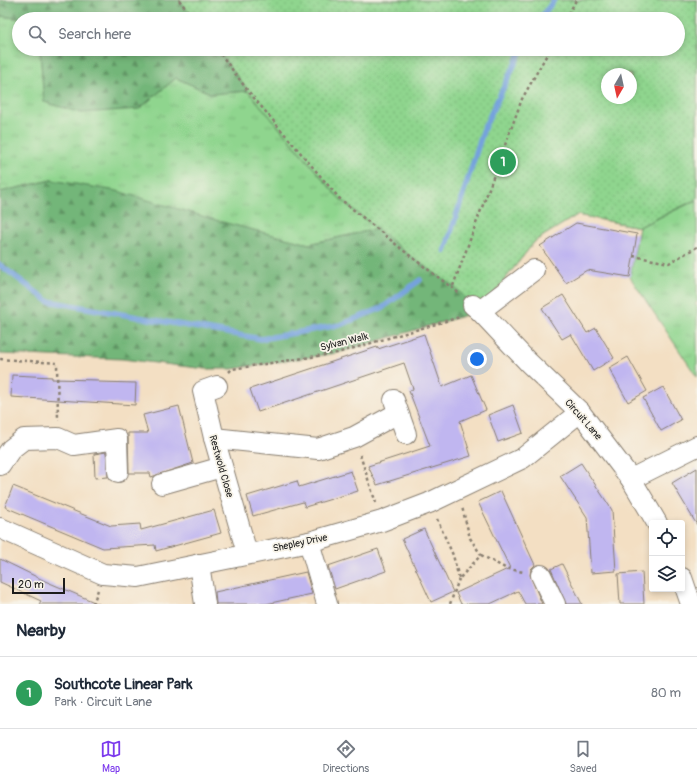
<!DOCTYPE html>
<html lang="en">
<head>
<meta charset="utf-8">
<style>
  :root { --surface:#fff; --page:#f2f2f3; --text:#1f2937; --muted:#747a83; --line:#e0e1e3; --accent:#7c3aed }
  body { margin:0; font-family:Pangolin,sans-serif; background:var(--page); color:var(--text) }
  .controls { position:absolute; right:12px; bottom:12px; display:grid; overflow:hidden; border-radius:4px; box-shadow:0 2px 6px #0003 }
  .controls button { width:36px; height:36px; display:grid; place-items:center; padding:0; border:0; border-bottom:1px solid var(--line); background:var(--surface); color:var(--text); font:20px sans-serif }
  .compass { position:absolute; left:601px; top:68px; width:36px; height:36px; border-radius:50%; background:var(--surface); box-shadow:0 2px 6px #0003; rotate:189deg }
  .scale { position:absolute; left:12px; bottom:10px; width:53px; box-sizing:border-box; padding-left:4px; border:2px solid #1c1c1c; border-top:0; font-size:11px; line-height:14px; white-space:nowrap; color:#1c1c1c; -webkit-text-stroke:3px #f7f3e8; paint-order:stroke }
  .you { position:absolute; left:477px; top:359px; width:14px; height:14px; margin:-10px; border:3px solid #fff; border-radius:50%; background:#1a73e8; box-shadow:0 0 0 6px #1a73e833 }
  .badge { display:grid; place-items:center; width:26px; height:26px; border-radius:50%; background:var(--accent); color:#fff; font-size:13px; font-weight:700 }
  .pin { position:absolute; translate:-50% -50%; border:2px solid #fff; box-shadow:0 1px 4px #0006 }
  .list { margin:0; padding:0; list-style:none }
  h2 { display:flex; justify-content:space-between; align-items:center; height:52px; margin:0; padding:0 16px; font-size:17px }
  h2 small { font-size:13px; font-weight:400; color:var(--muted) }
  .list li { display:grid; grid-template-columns:26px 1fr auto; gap:12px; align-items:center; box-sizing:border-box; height:72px; padding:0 16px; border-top:1px solid var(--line) }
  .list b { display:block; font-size:15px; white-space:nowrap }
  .list p { margin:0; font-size:13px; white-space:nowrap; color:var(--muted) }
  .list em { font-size:13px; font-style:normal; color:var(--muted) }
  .icon { flex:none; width:22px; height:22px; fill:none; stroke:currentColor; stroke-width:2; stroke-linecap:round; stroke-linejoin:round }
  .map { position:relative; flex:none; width:697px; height:604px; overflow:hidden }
  .search { position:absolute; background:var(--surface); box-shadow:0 2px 6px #0003; left:12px; right:12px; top:12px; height:44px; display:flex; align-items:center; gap:10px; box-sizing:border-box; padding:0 14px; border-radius:22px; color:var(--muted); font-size:15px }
  .sheet { height:124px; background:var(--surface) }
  nav { display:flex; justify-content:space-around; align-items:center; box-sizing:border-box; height:56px; border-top:1px solid var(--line); background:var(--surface); font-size:11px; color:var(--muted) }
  nav a { display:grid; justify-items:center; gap:2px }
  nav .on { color:var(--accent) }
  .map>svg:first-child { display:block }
</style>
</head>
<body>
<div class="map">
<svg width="697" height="604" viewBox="0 0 697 604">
  <defs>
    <pattern id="grass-tufts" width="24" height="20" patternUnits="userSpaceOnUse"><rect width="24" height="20" fill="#8fd58e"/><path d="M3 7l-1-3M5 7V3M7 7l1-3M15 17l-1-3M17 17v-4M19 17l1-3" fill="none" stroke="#7bb67a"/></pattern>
    <pattern id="forest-firs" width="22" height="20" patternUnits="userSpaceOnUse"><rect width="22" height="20" fill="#73b679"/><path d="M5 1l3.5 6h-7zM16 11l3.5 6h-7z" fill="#5e9362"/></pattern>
    <pattern id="park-dots" width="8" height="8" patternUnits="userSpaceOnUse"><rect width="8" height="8" fill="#8fd58e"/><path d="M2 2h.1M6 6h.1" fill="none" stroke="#7bb67a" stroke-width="1.8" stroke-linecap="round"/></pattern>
  </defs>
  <rect width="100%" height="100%" fill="#f7f3e8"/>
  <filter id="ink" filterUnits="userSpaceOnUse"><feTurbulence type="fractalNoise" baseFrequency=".025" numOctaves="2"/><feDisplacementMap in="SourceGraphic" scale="8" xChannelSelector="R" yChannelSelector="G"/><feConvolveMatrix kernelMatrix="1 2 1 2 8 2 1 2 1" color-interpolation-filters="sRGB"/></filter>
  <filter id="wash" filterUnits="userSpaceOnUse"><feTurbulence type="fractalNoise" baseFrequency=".012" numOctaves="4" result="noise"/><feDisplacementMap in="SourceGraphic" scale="16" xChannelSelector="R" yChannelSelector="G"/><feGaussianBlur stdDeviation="0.9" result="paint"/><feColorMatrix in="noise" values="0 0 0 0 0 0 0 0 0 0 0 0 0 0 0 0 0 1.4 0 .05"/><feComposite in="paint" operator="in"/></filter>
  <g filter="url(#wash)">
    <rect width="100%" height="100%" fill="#f3dfc3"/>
    <g fill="url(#grass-tufts)" stroke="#567855">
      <polygon points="0,16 23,19 19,19 19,49 40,49 44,102 139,109 176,78 212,94 248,91 339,198 377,229 309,244 51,180 0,192"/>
      <polygon points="697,200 697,302 695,304 697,307 697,377 630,277 639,227"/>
    </g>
    <path fill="url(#forest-firs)" stroke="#48694a" fill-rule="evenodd" d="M0,0h697v199l-58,28 -62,-12 -42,26 -55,70 -143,42 -105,16h-26l-84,-10 -122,-5v-162l51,-12 66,11 109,32 83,21 68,-15 -38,-31 -100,-120 9,13 -36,3 -36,-16 -37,31 -58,4 -37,-11 -4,-53h638v-30h-655l-23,-3zM607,74h24v24h-24z"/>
    <path fill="url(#park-dots)" stroke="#567855" fill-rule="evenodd" d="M179,0h518v199l-58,28 -62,-12 -42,26 -55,70 -27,-25 -44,-31 -70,-57 -91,-107 -31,-42h461v-30h-484zM607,74h24v24h-24z"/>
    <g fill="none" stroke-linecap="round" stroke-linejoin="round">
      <g stroke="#74a2dd" stroke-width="5.5">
        <polyline points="540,19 554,0"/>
        <polyline points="445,251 484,128 522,49"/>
        <polyline points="0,265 48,301 261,339 340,325 382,308 420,280"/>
      </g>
    </g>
    <g id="blocks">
      <g fill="#c0b6f0">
        <polygon points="576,223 637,234 630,277 587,270 566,283 540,246"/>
        <polygon points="563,295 587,333 596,328 614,358 593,371 571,334 562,339 542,308"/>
        <polygon points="424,334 442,387 471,375 486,410 460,421 471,456 377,485 368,466 430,446 409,391 413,389 404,363 258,412 250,389 377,347 378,349"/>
        <polygon points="628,357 647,391 628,402 609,368"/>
        <polygon points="12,375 52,377 52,379 98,380 98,382 136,383 135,405 11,397"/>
        <polygon points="663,387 681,420 661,431 643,398"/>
        <polygon points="513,405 523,433 498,442 488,415"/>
        <polygon points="179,406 193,463 151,477 150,473 129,473 128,433 148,433 143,415"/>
        <polygon points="106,452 108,477 95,478 94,454"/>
        <polygon points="581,463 612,510 616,571 591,573 587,517 560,476"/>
        <polygon points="697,468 697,525 672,483"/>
        <polygon points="351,471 358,491 305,507 303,502 253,516 247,496 297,481 299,487"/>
        <polygon points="13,486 111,526 140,524 141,530 214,510 221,533 156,551 155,545 103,548 5,507"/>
        <polygon points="501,491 535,565 531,569 530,575 542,604 525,604 518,591 490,604 461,604 456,593 510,568 478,502"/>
        <polygon points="424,529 453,592 431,602 402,539"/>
        <polygon points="378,549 386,571 335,589 328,566"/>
        <polygon points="0,559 45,581 99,604 39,604 41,601 0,582"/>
        <polygon points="562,564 582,604 566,604 551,569"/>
        <polygon points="306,572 312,594 266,604 216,604 215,592"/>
        <polygon points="642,572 644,604 620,604 618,574"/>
      </g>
    </g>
  </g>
  <g filter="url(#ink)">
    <use href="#blocks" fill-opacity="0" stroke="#887e70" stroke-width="1"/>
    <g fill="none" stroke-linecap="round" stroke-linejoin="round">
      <g stroke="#887e70" stroke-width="22">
        <g id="minor">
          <polyline points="473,305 480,311 528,362 580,412 631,479 657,523"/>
          <polyline points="480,311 534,270"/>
          <polyline points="217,386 203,391 214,438 247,553"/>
          <polyline points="394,400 406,434"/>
          <polyline points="214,438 318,449 354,437 398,413"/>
          <polyline points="0,465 11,449 24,439 58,438 74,445 117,439 118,472"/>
          <polyline points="631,479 697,446"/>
          <polyline points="162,484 222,467"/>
          <polyline points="0,528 103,574 138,577 309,542 382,521 429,503 523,458 580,412"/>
          <polyline points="309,542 327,604"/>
          <polyline points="199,564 205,604"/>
          <polyline points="541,575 555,604"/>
          <polyline points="682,578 691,604"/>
        </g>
      </g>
      <g stroke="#887e70" stroke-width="2.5" stroke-dasharray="3 3" stroke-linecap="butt">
        <polyline points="179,0 194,19"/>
        <polyline points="566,19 576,0"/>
        <polyline points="217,49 248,91 339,198 409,255 460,294"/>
        <polyline points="633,256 669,263 697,247"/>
        <polyline points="453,286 522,99 550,49"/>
        <polyline points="0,359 57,363 58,420"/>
        <polyline points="229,372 232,369 337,353 460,317"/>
        <polyline points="360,455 376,503"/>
        <polyline points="437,519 453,555 459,579 481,555 470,538 462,507"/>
        <polyline points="481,555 505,568 523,572"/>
        <polyline points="93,604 98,590"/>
        <polyline points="450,604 459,579"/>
      </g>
      <use href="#minor" stroke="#fff" stroke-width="20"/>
    </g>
  </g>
  <g text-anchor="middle" stroke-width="3.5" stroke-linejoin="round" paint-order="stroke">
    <g font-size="10" fill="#1c1c1c" stroke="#f7f3e8">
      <text transform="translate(344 341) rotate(-14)" y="4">Sylvan Walk</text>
      <text transform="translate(584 419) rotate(49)" y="4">Circuit Lane</text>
      <text transform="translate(222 466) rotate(74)" y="4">Restwold Close</text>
      <text transform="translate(300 542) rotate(-12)" y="4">Shepley Drive</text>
    </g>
  </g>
</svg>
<div class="controls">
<button><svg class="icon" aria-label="locate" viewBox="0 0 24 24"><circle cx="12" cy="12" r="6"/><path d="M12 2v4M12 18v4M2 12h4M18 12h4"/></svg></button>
<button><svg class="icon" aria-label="layers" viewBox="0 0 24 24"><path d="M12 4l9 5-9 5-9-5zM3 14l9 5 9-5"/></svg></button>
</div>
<svg class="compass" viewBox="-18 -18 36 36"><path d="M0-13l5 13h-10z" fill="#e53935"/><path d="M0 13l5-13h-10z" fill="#747a83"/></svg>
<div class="scale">20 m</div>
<div class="you"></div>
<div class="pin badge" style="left:503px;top:162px;background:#2e9e5b">1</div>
<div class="search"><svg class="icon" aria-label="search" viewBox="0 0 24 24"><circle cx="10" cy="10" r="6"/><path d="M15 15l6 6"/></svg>Search here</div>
</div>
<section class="sheet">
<h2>Nearby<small></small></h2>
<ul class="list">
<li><span class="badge" style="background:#2e9e5b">1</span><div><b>Southcote Linear Park</b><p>Park · Circuit Lane</p></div><em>80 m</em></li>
</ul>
</section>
<nav>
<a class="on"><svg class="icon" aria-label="map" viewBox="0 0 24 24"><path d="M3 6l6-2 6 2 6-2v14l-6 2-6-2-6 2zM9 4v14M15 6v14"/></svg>Map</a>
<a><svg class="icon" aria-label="directions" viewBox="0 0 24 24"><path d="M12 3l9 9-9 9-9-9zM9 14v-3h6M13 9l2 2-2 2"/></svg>Directions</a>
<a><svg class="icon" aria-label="saved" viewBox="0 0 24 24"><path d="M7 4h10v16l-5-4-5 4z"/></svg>Saved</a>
</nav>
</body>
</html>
